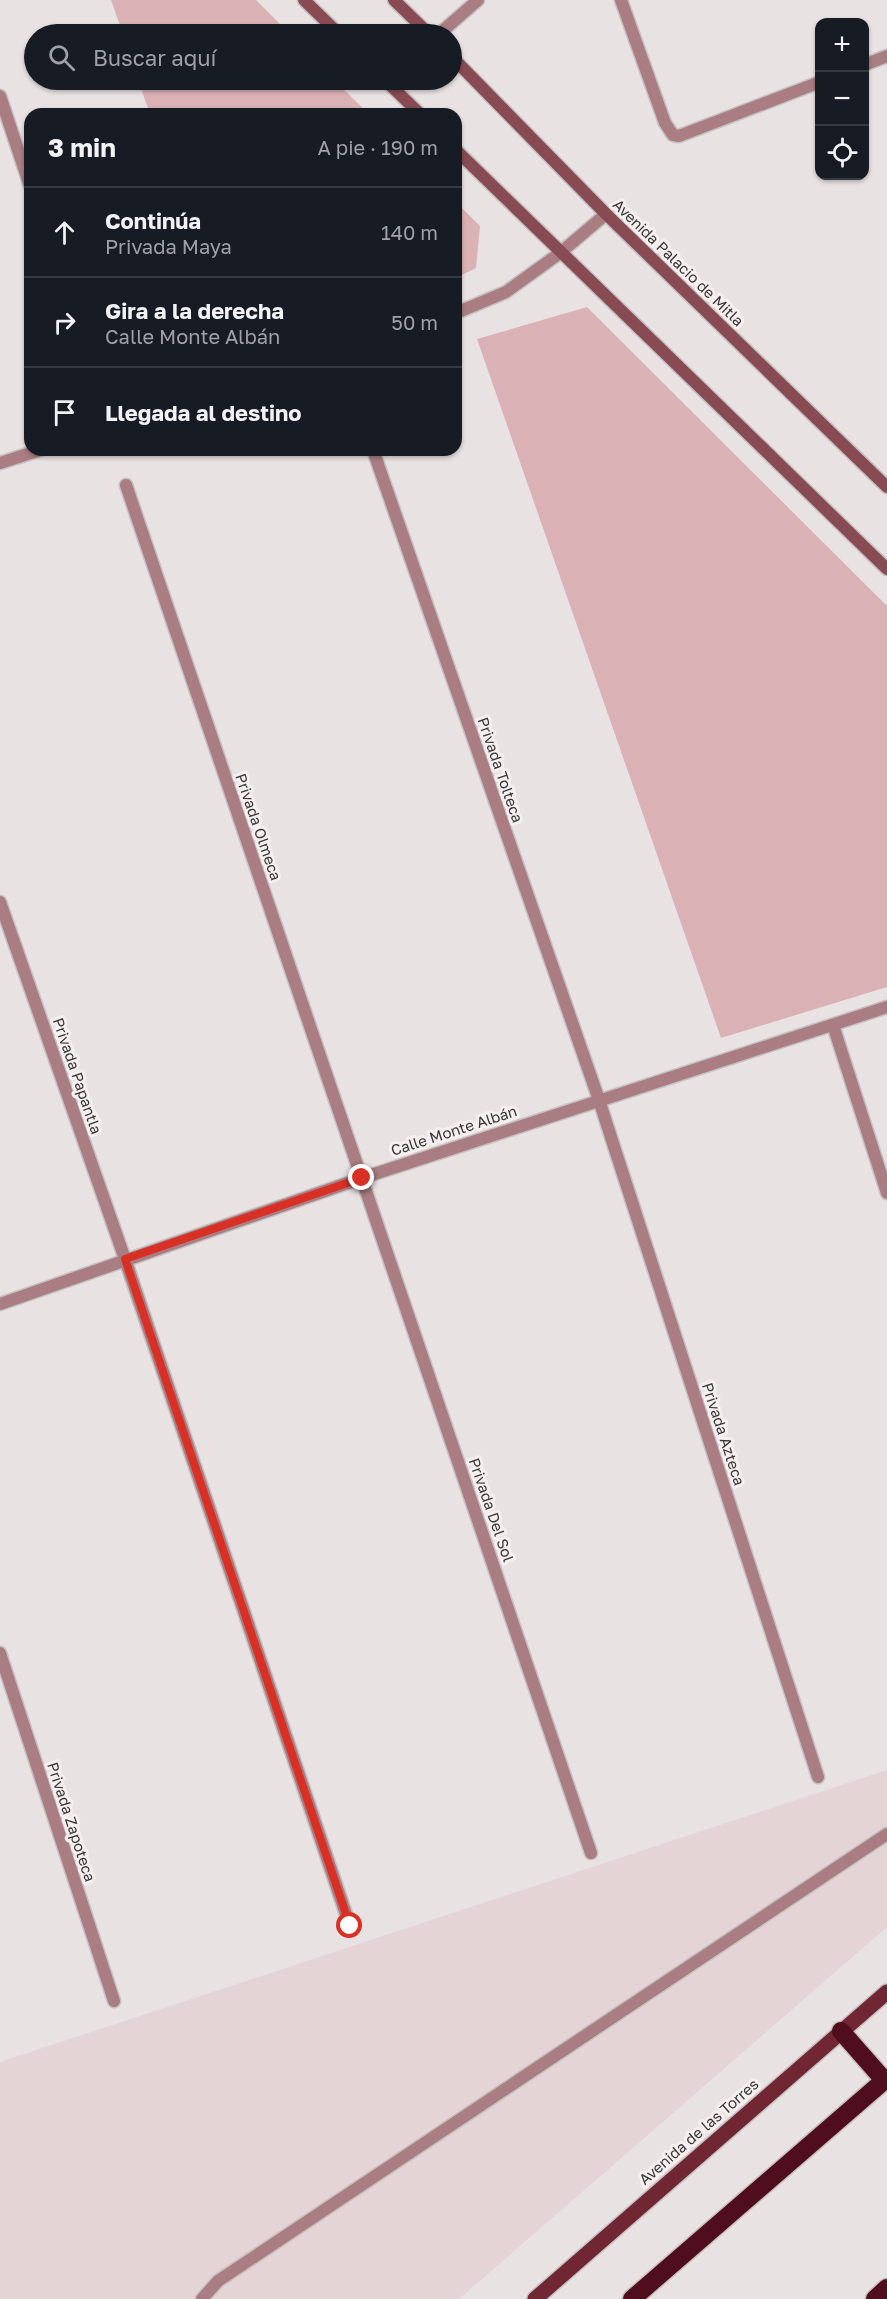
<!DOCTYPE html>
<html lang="es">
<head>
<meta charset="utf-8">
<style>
  :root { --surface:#171b24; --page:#242831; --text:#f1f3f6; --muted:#9ea1a6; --line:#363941 }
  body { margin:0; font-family:"Golos Text",sans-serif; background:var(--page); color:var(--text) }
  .controls { position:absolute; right:18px; top:18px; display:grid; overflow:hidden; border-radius:12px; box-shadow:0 2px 4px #0004 }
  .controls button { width:54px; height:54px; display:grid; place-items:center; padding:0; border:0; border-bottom:2px solid var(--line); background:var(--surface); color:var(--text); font:30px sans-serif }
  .stop { position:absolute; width:18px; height:18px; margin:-14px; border:4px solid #d93025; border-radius:50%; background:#fff }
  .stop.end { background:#d93025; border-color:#fff; box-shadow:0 2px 6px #0008 }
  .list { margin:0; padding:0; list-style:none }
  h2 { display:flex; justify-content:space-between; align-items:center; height:78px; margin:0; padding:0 24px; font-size:26px }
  h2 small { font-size:20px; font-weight:400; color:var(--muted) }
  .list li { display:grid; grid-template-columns:39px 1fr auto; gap:18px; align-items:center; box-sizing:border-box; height:90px; padding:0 24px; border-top:2px solid var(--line) }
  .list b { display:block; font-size:22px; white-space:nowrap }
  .list p { margin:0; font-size:20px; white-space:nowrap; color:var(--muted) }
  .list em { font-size:20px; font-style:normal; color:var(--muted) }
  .icon { flex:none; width:33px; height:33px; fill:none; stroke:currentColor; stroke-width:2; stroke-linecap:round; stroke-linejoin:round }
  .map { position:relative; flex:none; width:887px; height:2299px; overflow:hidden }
  .search { position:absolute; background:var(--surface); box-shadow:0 2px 4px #0004; left:24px; top:24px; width:438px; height:66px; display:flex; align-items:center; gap:15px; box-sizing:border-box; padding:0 21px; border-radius:33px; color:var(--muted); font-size:22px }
  .panel { position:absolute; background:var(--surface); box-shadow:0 2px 4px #0004; left:24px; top:108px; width:438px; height:348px; border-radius:18px }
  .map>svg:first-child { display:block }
</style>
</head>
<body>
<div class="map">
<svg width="887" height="2299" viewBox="0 0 887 2299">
  <rect width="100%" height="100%" fill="#e9e2e3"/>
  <polygon fill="#e4d4d5" points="887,1770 887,1927 459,2299 0,2299 0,2062"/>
  <g fill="#dab2b6">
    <polygon points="111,0 256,0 290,34 123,34"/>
    <polygon points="138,80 334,80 369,114 150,114"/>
    <polygon points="456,202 480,226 476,268 456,278"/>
    <polygon points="587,307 887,606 887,987 721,1038 477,339"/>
  </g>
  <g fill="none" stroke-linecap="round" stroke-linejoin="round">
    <g stroke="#c6c0c1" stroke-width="15">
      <polyline id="lane" points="202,2299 218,2281 887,1834"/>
    </g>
    <g stroke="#c6c0c1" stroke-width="15">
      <g id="street">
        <polyline points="621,0 665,123 673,135 679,136 820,82"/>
        <polyline points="439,34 478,0"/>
        <polyline points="864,65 887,56"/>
        <polyline points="0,96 30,186"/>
        <polyline points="456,313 506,292 560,253 606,214"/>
        <polyline points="373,450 599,1100 818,1777"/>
        <polyline points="0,463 40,450"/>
        <polyline points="126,485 591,1853"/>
        <polyline points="0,902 125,1259 350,1926"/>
        <polyline points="833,1025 887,1193"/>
        <polyline points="0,1304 362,1178 887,1007"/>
        <polyline points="0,1653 114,2001"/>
      </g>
    </g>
    <g stroke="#c6c0c1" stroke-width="15">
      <g id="secondary">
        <polyline points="304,0 339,34"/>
        <polyline points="394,0 429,34"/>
        <polyline points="452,57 606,214 887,487"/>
        <polyline points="385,80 420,114"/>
        <polyline points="456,150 887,569"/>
      </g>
    </g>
    <g stroke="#c6c0c1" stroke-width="18">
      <polyline id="primary" points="535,2299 887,1992"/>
    </g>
    <g stroke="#c6c0c1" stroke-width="21">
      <g id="highway">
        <polyline points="841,2031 884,2080"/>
        <polyline points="632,2299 887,2078"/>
        <polyline points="875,2299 887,2288"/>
      </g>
    </g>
    <use href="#lane" stroke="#a97d81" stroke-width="12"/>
    <use href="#street" stroke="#a97d81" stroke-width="12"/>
    <use href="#secondary" stroke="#894b53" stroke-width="12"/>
    <use href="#primary" stroke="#702633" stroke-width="15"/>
    <use href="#highway" stroke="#500d1d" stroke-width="18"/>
  </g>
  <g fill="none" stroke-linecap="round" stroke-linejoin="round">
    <polyline stroke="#d93025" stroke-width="8" points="350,1926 125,1259 362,1178"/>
  </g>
  <g text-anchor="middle" stroke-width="6" stroke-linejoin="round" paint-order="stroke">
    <g font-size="15" fill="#393737" stroke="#f6eff0">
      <text transform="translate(678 263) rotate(44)" y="5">Avenida Palacio de Mitla</text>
      <text transform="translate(500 770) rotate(71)" y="5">Privada Tolteca</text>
      <text transform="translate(258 827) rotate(71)" y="5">Privada Olmeca</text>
      <text transform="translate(77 1076) rotate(71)" y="5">Privada Papantla</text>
      <text transform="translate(454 1131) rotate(-18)" y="5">Calle Monte Albán</text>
      <text transform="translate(723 1434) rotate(72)" y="5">Privada Azteca</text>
      <text transform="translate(491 1510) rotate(71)" y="5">Privada Del Sol</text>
      <text transform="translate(71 1822) rotate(72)" y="5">Privada Zapoteca</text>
      <text transform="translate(699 2132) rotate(-41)" y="5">Avenida de las Torres</text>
    </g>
  </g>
</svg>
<div class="controls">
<button>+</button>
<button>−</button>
<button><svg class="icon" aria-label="locate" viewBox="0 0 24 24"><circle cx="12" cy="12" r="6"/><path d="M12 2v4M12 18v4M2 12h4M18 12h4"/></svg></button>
</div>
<div class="stop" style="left:350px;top:1926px"></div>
<div class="stop end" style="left:362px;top:1178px"></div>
<div class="search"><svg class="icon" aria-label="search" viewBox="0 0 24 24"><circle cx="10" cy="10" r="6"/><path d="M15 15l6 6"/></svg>Buscar aquí</div>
<section class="panel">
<h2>3 min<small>A pie · 190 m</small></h2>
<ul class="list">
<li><svg class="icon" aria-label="ahead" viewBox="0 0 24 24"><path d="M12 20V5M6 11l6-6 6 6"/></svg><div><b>Continúa</b><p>Privada Maya</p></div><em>140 m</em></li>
<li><svg class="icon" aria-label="right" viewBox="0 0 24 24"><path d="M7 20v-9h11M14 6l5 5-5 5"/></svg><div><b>Gira a la derecha</b><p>Calle Monte Albán</p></div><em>50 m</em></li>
<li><svg class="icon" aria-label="arrive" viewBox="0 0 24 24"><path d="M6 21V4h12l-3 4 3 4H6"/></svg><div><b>Llegada al destino</b></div></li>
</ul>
</section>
</div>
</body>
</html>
